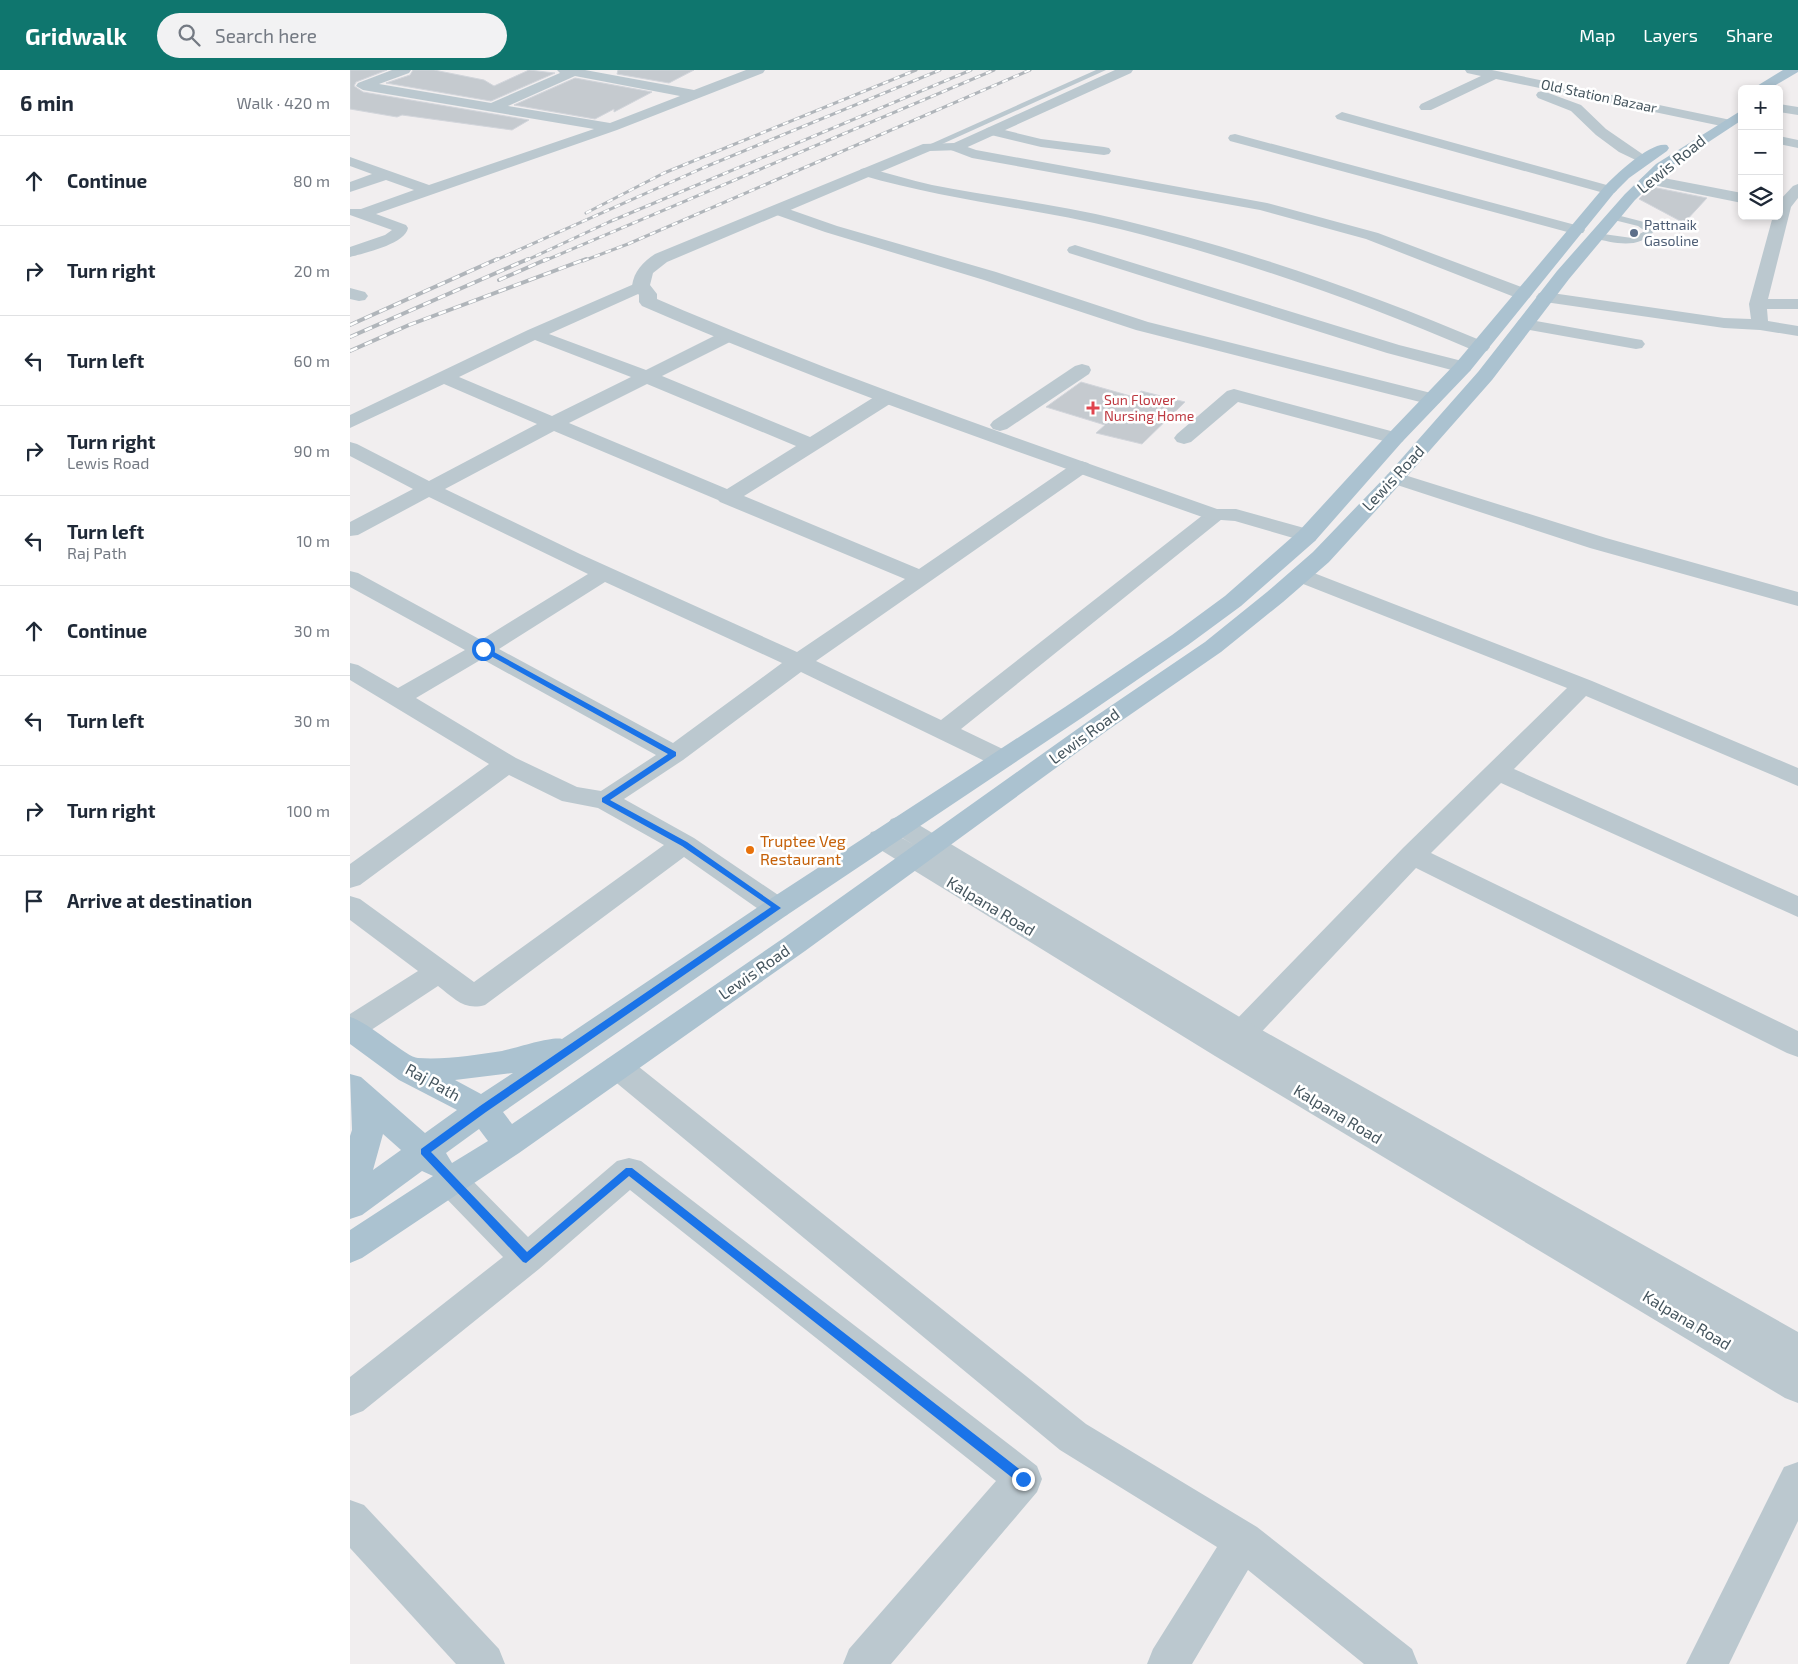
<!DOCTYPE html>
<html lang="en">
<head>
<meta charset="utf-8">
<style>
  :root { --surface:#fff; --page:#f2f2f3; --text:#1f2937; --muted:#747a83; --line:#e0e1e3; --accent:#0f766e }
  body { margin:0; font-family:"Exo 2",sans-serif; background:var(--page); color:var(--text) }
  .controls { position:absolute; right:15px; top:15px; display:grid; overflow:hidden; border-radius:8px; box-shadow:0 2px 8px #0003 }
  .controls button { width:45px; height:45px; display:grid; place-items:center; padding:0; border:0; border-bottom:1px solid var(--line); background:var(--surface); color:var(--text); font:25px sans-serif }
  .stop { position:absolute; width:15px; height:15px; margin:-11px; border:4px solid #1a73e8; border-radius:50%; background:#fff }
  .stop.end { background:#1a73e8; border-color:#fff; box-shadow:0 1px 5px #0008 }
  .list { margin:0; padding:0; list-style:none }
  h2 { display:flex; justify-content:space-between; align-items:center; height:65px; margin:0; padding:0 20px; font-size:21px }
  h2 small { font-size:16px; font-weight:400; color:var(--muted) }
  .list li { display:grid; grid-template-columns:32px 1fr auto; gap:15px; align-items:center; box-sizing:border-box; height:90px; padding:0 20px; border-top:1px solid var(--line) }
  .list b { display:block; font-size:19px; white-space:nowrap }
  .list p { margin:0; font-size:16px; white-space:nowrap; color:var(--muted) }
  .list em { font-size:16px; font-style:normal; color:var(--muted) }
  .icon { flex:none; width:28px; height:28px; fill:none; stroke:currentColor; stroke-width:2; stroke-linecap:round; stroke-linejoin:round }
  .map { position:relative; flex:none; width:1448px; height:1594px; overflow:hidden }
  header { display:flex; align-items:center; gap:30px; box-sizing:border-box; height:70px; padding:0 25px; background:var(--accent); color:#fff }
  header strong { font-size:24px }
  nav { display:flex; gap:28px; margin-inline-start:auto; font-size:18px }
  .search { width:350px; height:45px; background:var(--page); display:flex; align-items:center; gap:12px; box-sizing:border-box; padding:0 18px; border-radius:28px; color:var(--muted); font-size:19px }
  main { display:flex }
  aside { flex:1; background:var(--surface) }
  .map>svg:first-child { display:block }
</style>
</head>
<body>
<header>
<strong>Gridwalk</strong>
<div class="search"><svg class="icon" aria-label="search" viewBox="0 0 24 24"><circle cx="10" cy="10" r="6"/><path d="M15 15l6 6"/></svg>Search here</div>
<nav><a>Map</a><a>Layers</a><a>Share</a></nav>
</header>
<main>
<aside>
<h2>6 min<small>Walk · 420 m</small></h2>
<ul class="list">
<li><svg class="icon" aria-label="ahead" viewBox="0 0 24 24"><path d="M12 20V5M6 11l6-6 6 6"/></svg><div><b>Continue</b></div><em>80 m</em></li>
<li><svg class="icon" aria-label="right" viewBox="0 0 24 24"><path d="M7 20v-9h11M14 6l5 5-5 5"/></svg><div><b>Turn right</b></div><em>20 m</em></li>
<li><svg class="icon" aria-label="left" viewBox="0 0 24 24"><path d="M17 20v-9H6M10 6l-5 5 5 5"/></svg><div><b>Turn left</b></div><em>60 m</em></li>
<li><svg class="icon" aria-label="right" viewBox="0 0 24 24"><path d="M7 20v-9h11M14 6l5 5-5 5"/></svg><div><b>Turn right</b><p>Lewis Road</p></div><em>90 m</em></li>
<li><svg class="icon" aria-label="left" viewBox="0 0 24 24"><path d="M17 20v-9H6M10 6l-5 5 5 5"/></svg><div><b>Turn left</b><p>Raj Path</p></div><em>10 m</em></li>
<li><svg class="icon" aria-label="ahead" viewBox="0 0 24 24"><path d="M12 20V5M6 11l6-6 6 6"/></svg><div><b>Continue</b></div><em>30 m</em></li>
<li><svg class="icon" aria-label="left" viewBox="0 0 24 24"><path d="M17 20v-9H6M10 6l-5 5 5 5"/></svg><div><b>Turn left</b></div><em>30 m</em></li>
<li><svg class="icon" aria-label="right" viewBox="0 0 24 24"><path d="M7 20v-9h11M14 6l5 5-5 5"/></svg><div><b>Turn right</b></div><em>100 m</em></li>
<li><svg class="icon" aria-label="arrive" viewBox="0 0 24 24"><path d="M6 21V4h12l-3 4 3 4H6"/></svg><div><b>Arrive at destination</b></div></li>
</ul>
</aside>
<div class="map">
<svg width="1448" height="1594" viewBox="0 0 1448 1594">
  <rect width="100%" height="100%" fill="#f1eeef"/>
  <g fill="#c5cacf" stroke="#d2d5db">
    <polygon points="0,0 37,0 6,12 4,16 13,22 179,50 162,60 52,45 47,47 0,39"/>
    <polygon points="63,0 84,0 134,10 144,16 179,0 205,3 141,31 36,13 60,5"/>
    <polygon points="268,0 344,0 319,13 267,4"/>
    <polygon points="225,8 302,22 264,42 264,39 245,49 164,35"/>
    <polygon points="1302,117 1357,128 1334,153 1289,129"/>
    <polygon points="731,312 784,327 791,321 835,332 792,374 746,363 755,355 696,337"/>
  </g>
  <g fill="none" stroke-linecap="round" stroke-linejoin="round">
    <g fill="#bbc8cf" fill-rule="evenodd">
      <polygon points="746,0 756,0 581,79 574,77"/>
      <path d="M1263,144l31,8 10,9c-15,19 -40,12 -61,7v-4l3,-1 36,5 13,-7 -7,-5 -28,-7v-4z"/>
    </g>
    <g fill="#bbc8cf" fill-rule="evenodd">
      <path d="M42,0h19l-2,3 -30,11 112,19 69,-30 -3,-3h28l109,20 52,-20h19l-2,3 -146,57 -241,84 30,11 2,3c-3,16 -43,25 -58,29v-10l35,-12 7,-5 -42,-15v-6h11l53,-19 -28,-10 -36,12v-10l22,-8 -22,-8v-9l79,28 165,-56 -231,-39 -7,-4 2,-3zM225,6l105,20 -70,27 -102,-17z"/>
      <polygon points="1115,0 1142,0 1376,49 1381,50 1383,53 1381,56 1376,57 1146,9 1081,40 1071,40 1069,37 1071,34 1131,6 1117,3"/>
      <polygon points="1193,21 1231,35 1256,59 1301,90 1299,93 1294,94 1269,82 1246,65 1221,41 1188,28 1186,25 1188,22"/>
      <polygon points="1429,34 1448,37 1448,45 1429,42"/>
      <polygon points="992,42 1264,117 1267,120 1264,123 1254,123 987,49 985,46"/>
      <polygon points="642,57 691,69 754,77 759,78 761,81 759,84 754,85 691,77 637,64 635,61 637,58"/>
      <polygon points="885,64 1233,157 1235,160 1233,163 1221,163 880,71 878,68 880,65"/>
      <polygon points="1429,66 1448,70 1448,78 1429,74"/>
      <polygon points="606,73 626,80 917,133 1028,163 1179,220 1182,224 1179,228 1173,229 1167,228 1016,169 910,140 622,88 601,80 599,77 601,74"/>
      <path d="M516,98c22,5 44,12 66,17 63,12 127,20 190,35 125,30 247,73 365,123l3,4 -3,4 -6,1 -6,-1c-115,-50 -233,-91 -355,-122 -86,-21 -174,-29 -259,-54l-2,-3 2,-3z"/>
      <polygon points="1298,105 1392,123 1392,133 1293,113 1290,110 1293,107"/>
      <polygon points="1448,114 1448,128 1441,137 1418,229 1448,229 1448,239 1417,239 1418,251 1448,256 1448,266 1410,260 1374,258 1195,232 1189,231 1186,227 1189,223 1195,222 1374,248 1401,249 1399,234 1423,146 1429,146 1429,131 1443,116"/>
      <polygon points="427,135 487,156 646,202 798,252 1089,325 1092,329 1089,333 1082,335 786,260 634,210 475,162 421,143 419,140 421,137"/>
      <polygon points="725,175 1049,275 1120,293 1122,297 1120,301 1113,303 1037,283 719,183 717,180 719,177"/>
      <path d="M291,211l6,1 3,4 -3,4 -98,44 97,36 74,-37 6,-1 6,1 3,4 -3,4 -70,35 148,61 69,-43 7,-2 7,2 3,4 -3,4 -149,94 175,73 155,-106 7,-2 7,2 3,4 -3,4 -272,190 125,59 267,-209 7,-2 7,2 4,4 -4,4 -261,210 50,24 4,6 -4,6 -9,2 -9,-2 -192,-93 -118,88 -59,39 70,39 93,63 4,7 -4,7 -10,3 -10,-3 -83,-58 -199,148c-21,6 -31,-7 -47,-19l-76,50 -12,3v-25l68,-43 -68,-51v-24l10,3 114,83 190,-137 -66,-37 -36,-7 -53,-26 -149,110 -10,3v-24l139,-100 -139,-84v-17l8,2 40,23 67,-38 -115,-63v-16l8,2 123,67 107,-66 -159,-77 -71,38 -8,1v-14l63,-33 -63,-33v-14l7,2 72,37 108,-57 -93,-40 -94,44v-13l178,-85zM185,270l96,37 -79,39 -93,-39zM297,314l149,62 -69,43 -158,-66zM204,361l164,69 2,2 185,77 -108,73 -217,-98 -135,-65zM255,512l177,81 -109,80 -174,-94zM132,589l174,96 -55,36 -24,-4 -61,-29 -100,-60z"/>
      <polygon points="0,218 15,222 18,226 15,230 9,231 0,229"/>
      <polygon points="1175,249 1286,269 1292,270 1295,274 1292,278 1286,279 1169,258 1166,254 1169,250"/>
      <polygon points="732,294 739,296 741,300 739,304 657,359 650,361 643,359 640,355 643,351 725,296"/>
      <polygon points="884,319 1052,364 1055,368 1052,372 1045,374 888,332 841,372 834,374 827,372 824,368 827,364 877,321"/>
      <polygon points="1045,402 1256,468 1448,522 1448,536 1240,478 1038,412 1035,408 1038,404"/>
      <polygon points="951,498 1242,611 1448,698 1448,716 1236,626 1164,699 1448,826 1448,847 1151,713 1081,783 1448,961 1448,987 1437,983 1066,798 903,971 892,975 881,971 877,963 881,955 1053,778 1217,618 943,510 940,505 943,500"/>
      <polygon points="268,985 279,989 736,1354 907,1457 1062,1579 1068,1594 1014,1594 898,1500 842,1594 797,1594 803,1579 867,1477 710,1380 257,1005 252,997 257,989"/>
      <polygon points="279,1088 291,1091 687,1396 692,1409 687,1422 541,1594 493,1594 499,1579 646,1411 280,1120 189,1199 13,1341 0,1346 0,1307 153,1187 89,1121 84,1111 89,1101 101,1097 113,1101 178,1167 267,1091"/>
      <polygon points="1448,1392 1448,1451 1379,1594 1336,1594 1434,1397"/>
      <polygon points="0,1430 14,1435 149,1579 155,1594 106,1594 0,1478"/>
    </g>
    <g fill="#bbc8cf" fill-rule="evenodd">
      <path d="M765,0h18l-2,3 -170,77 -31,1 -263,111 -14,11 -3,12 7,9v5c183,79 372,143 560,210h19l79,22 3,5 -3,5 -8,1 -72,-21 -27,-2c-190,-67 -381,-133 -566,-213l-3,-4v-7l-7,-9c2,-15 11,-24 23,-32l268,-110 31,-1z"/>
      <path d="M550,746l9,3 344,206 545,307v71l-13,-5 -570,-342 -344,-212 -3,-6 3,-6c17,-5 29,5 43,13l-23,-14 -4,-6 4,-6z"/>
    </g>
    <g fill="#abc2d0" fill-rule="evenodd">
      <polygon points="1433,0 1448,0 1448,2 1419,19 1402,19"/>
      <path d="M1392,40v10l-76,50 -31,30 -66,79 -77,101 -90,102 -73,80 -46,40 -62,50 -113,78 -303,221 -286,202 -157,105 -12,5v-33l83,-54 -11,-5 -60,44 -12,4v-83l2,-6 -2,-56 11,3 64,56 32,-23 -58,-30 -49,-36v-27c19,5 57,41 68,41 27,2 58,-3 84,-7 14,-3 50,-15 60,-12l205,-138 298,-194 107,-72 53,-39 74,-65 89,-97 68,-71 148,-176c11,-12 47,-46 63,-42l2,3 -2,3 -38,27 -15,15 -144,178 -68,71 -87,99 -74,65 -53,39 -105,72 -296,198 -284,197 9,12 273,-187 305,-217 115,-78 62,-50 46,-40 75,-78 90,-102 79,-101 68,-77 31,-30zM163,1003l-32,21 -26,-14zM129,1059l9,12 -36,22 -6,-10zM33,1064l18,16 -28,20z"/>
    </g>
    <g stroke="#b0b5ba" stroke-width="3">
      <g id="rail-far1">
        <polyline points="236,143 314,103 566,0"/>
        <polyline points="144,191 355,97 590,0"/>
        <polyline points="175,191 259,152 621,0"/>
        <polyline points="194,191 644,0"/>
        <polyline points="233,191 278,174 680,0"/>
      </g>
    </g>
    <g stroke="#b0b5ba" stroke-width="4">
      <g id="rail">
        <polyline points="149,210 197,189"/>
        <polyline points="0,255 147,189"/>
        <polyline points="0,267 178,189"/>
        <polyline points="0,281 59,255 236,189"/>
      </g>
    </g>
    <use href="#rail-far1" stroke="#fff" stroke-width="2" stroke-dasharray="6" stroke-linecap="butt"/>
    <use href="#rail" stroke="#fff" stroke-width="2.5" stroke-dasharray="8" stroke-linecap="butt"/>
  </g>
  <polygon fill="#1a73e8" points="130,577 135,577 326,682 326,686 260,730 337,772 431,838 136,1042 81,1082 177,1182 276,1098 282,1098 677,1405 679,1409 677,1413 673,1414 669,1413 279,1106 176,1193 173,1192 71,1084 71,1079 130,1036 421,837 332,776 252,732 252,728 318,684 130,580"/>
  <circle fill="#5c6f8a" stroke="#fff" stroke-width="2" cx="1284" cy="163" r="5"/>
  <path fill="#e0444e" stroke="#fff" stroke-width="2" d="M740.5 330.5h5v5h5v5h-5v5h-5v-5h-5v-5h5z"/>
  <circle fill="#e8710a" stroke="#fff" stroke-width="2" cx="400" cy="780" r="5"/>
  <g text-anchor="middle" stroke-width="5" stroke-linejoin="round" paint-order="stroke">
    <g font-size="14" fill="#45555e" stroke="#fff">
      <text transform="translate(1249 26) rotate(12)" y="5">Old Station Bazaar</text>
    </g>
    <g font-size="14" fill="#4e5e75" stroke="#fff" text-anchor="start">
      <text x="1294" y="160">Pattnaik<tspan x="1294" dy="16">Gasoline</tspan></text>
    </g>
    <g font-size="14" fill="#be3a42" stroke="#fff" text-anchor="start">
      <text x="754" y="335">Sun Flower<tspan x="754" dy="16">Nursing Home</tspan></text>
    </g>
    <g font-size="16" fill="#45555e" stroke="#fff">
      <text transform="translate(1321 94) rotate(-39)" y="6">Lewis Road</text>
      <text transform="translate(1043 408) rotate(-47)" y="6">Lewis Road</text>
      <text transform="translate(734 666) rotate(-36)" y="6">Lewis Road</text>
      <text transform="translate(641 836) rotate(31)" y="6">Kalpana Road</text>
      <text transform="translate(404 902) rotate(-35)" y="6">Lewis Road</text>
      <text transform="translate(83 1012) rotate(29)" y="6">Raj Path</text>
      <text transform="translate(988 1044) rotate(31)" y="6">Kalpana Road</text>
      <text transform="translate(1337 1250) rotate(31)" y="6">Kalpana Road</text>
    </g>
    <g font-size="16" fill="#c56008" stroke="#fff" text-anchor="start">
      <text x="410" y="777">Truptee Veg<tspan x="410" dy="18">Restaurant</tspan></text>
    </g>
  </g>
</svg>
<div class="controls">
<button>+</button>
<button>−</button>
<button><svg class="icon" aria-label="layers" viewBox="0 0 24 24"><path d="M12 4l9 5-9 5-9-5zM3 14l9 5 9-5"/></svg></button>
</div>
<div class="stop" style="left:133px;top:579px"></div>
<div class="stop end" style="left:673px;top:1409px"></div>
</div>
</main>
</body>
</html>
